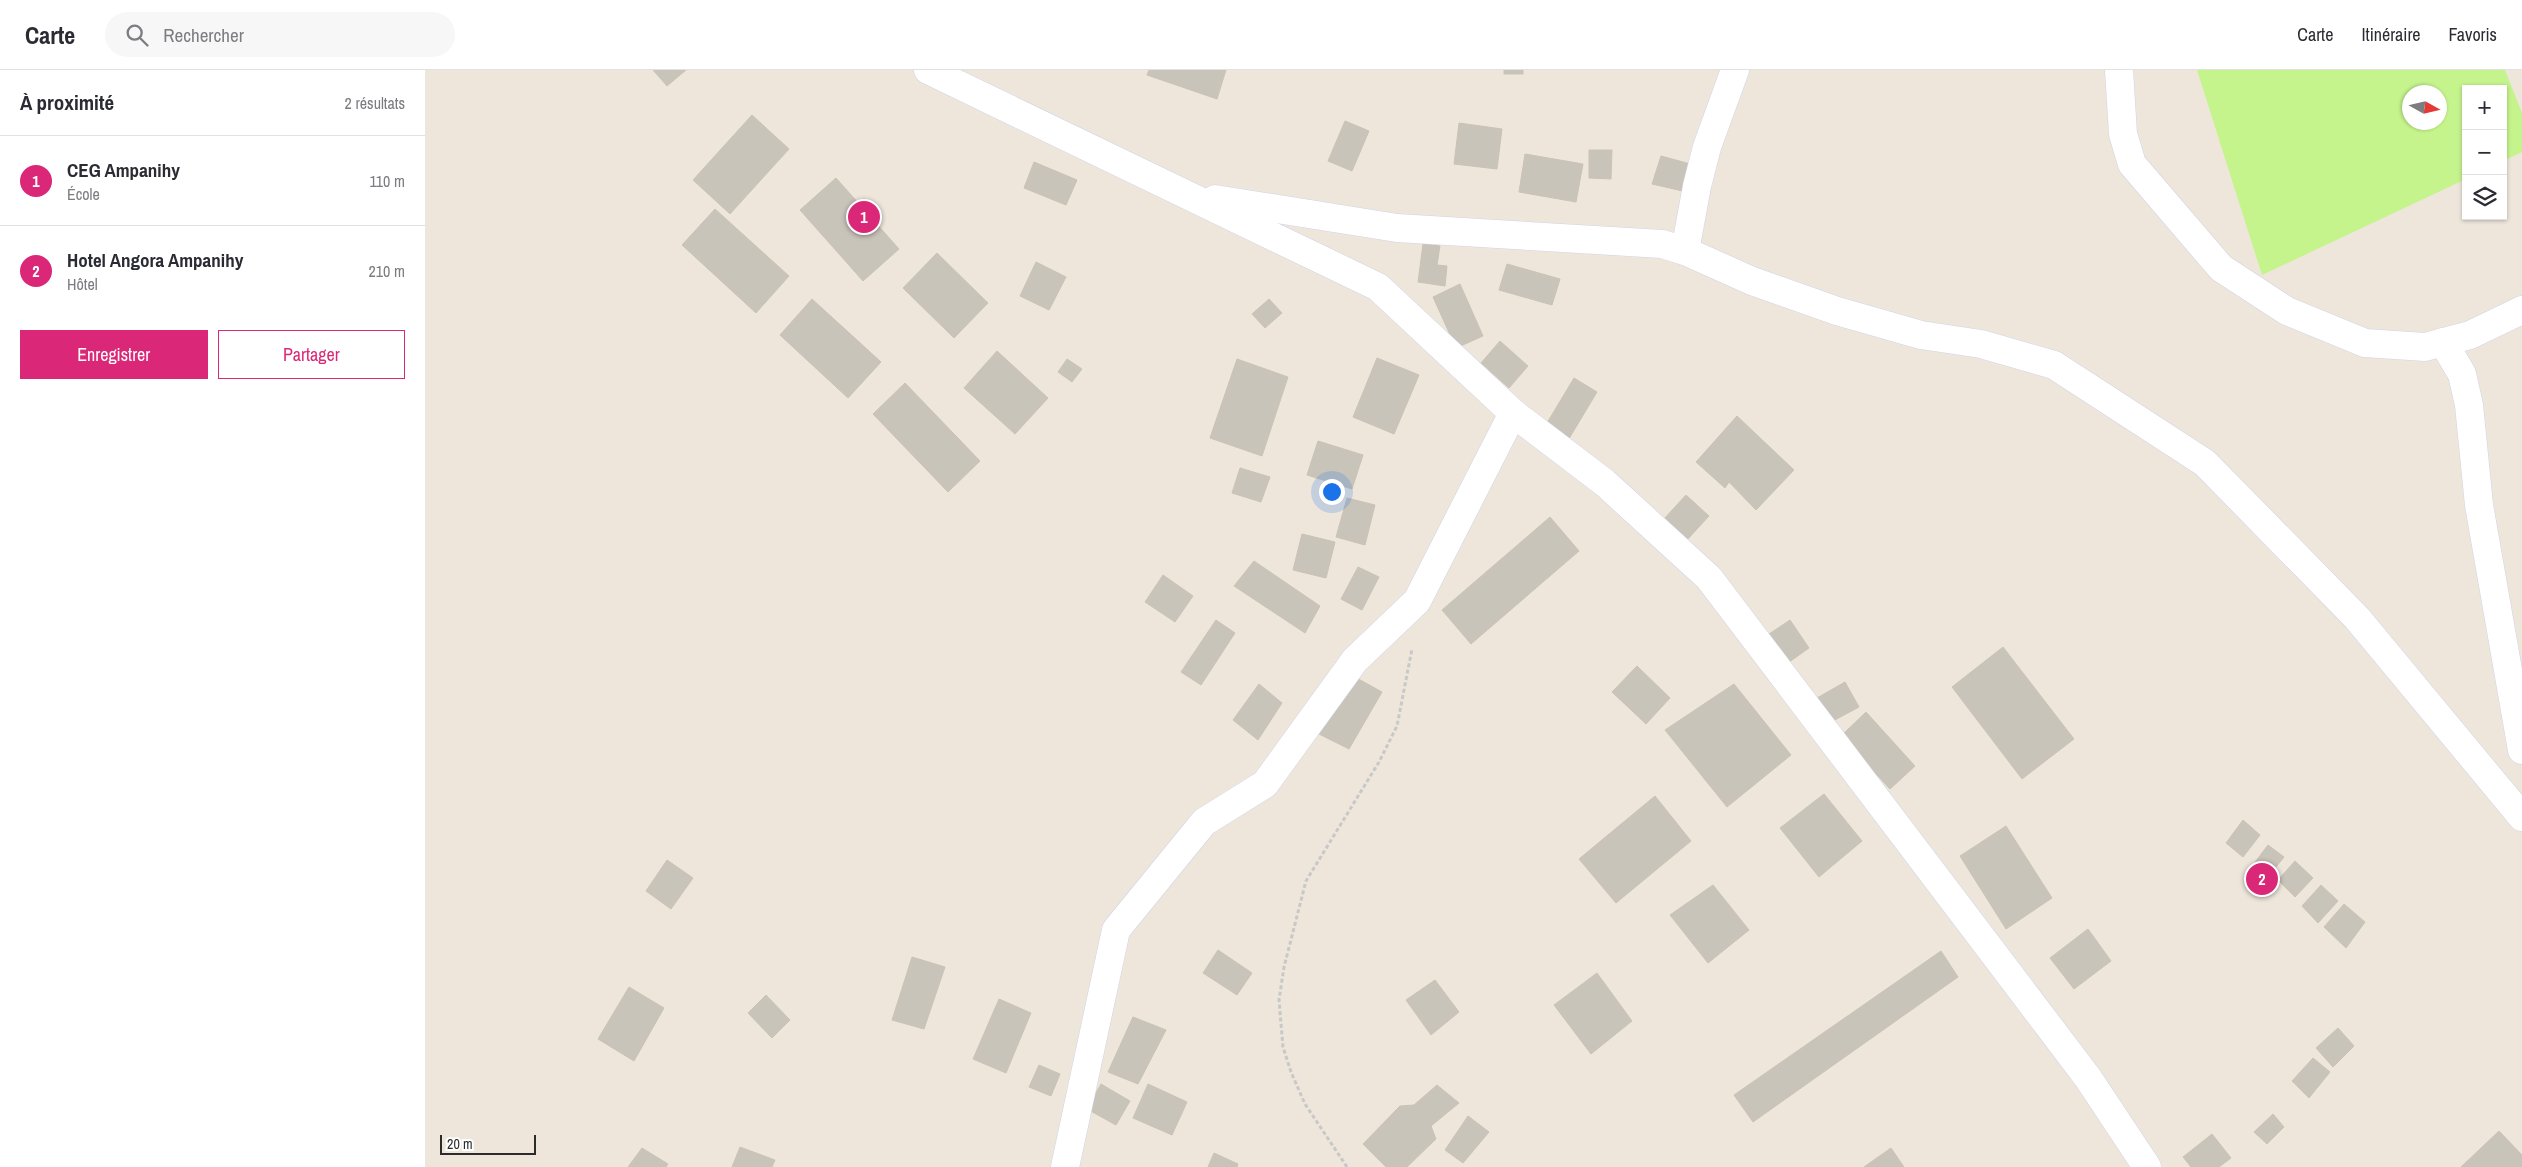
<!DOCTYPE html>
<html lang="fr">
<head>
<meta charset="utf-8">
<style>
  :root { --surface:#fff; --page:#f7f7f7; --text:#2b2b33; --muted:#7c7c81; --line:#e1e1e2; --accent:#db2777 }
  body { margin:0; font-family:"Archivo Narrow",sans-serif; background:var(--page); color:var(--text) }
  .controls { position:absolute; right:15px; top:15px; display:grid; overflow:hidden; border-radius:0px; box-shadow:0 1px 4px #0004 }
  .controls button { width:45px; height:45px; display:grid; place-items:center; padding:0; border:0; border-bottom:1px solid var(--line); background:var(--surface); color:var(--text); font:25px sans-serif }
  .compass { position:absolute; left:1977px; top:15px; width:45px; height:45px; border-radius:50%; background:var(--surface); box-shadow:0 1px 4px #0004; rotate:98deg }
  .scale { position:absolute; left:15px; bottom:12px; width:96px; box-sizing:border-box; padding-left:5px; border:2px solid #2b2b2b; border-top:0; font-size:14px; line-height:18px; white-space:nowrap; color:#2b2b2b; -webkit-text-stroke:4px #fff; paint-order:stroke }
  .you { position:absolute; left:906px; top:421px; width:18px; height:18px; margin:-12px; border:4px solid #fff; border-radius:50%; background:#1a73e8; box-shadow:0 0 0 8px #1a73e833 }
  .badge { display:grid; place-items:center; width:32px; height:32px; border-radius:50%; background:var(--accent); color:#fff; font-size:16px; font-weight:700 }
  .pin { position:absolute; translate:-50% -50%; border:2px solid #fff; box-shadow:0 1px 5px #0006 }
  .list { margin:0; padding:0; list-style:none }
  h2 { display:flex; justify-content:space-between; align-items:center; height:65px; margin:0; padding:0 20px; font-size:21px }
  h2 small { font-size:16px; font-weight:400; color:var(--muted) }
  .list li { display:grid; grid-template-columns:32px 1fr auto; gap:15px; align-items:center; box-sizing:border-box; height:90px; padding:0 20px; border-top:1px solid var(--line) }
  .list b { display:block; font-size:19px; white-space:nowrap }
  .list p { margin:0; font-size:16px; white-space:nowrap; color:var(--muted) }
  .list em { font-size:16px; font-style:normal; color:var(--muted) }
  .actions { display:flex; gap:10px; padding:15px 20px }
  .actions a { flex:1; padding:11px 0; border:1px solid var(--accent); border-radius:0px; text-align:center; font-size:18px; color:var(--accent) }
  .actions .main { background:var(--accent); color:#fff }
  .icon { flex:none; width:28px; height:28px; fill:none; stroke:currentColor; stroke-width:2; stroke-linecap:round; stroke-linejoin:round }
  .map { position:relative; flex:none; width:2097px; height:1097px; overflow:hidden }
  header { display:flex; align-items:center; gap:30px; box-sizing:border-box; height:70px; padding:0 25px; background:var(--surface); border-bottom:1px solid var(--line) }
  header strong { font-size:24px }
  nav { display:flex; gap:28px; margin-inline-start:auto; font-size:18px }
  .search { width:350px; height:45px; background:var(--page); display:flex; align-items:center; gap:12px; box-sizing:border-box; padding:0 18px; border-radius:28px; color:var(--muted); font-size:19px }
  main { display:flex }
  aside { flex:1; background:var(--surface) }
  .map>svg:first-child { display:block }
</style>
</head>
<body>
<header>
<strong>Carte</strong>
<div class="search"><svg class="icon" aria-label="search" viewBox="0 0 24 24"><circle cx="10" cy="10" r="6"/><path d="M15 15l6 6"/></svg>Rechercher</div>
<nav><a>Carte</a><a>Itinéraire</a><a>Favoris</a></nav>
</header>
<main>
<aside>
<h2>À proximité<small>2 résultats</small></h2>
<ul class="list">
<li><span class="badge">1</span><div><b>CEG Ampanihy</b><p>École</p></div><em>110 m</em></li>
<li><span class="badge">2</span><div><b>Hotel Angora Ampanihy</b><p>Hôtel</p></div><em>210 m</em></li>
</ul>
<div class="actions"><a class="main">Enregistrer</a><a>Partager</a></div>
</aside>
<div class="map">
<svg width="2097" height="1097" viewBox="0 0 2097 1097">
  <rect width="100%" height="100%" fill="#eee6db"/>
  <path fill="#c5f38c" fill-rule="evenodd" d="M1772,0h308l17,43v39l-19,9v-72h-37v90l-204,96zM1984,22h30v30h-30z"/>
  <g fill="#c9c4ba" stroke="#cac3b4">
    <polygon points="228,0 261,0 242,16"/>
    <polygon points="724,0 801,0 792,29 722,5"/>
    <rect x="1079" y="0" width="19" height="4"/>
    <polygon points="327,45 364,79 305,144 268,110"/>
    <polygon points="920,51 944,61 927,101 903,91"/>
    <polygon points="1034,53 1077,59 1072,99 1029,94"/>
    <polygon points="1164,80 1187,80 1186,109 1164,108"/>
    <polygon points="1100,84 1158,94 1151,132 1094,122"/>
    <polygon points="1236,86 1269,95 1262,122 1227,114"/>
    <polygon points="609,92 652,110 641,135 599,118"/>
    <polygon points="411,108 474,179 438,211 375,140"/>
    <polygon points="290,139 364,206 331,243 257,175"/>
    <polygon points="998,174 1015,176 1012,195 1022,196 1020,216 993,212"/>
    <polygon points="512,183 563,233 529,268 478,218"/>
    <polygon points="611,192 641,207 624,240 595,226"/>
    <polygon points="1082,194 1135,209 1127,235 1074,220"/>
    <polygon points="1035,214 1058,266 1031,278 1008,227"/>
    <polygon points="387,229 456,292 423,328 355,265"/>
    <polygon points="844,229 857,243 840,258 827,244"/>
    <polygon points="1075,271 1103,296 1084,318 1056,293"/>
    <polygon points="572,281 623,328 590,364 539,318"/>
    <polygon points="952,288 994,305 969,364 928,347"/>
    <polygon points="642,289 657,299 647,312 633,302"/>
    <polygon points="812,289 863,307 837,386 785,368"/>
    <polygon points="1149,308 1172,322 1142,372 1119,358"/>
    <polygon points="480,313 555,391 523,422 448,344"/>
    <polygon points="1312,346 1369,400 1331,440 1304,412 1300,418 1271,392"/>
    <polygon points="893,371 938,385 927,419 882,405"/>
    <polygon points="815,398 845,407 836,432 807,423"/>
    <polygon points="1261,425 1284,446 1261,471 1238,450"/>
    <polygon points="922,428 950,435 940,475 911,467"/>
    <polygon points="1125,447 1154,481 1046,574 1017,540"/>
    <polygon points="877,464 910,472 901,508 868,500"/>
    <polygon points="829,491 895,536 880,563 809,516"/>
    <polygon points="933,497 954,507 937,540 916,529"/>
    <polygon points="738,505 768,526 750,552 720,532"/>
    <polygon points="791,550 810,563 776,615 756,602"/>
    <polygon points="1365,550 1384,578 1360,595 1341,566"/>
    <polygon points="1578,577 1649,669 1597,709 1527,617"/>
    <polygon points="1212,596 1245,628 1221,654 1187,622"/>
    <polygon points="928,606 957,622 924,679 894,664"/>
    <polygon points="1420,612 1434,637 1406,652 1392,628"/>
    <polygon points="834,614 857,633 833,670 808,650"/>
    <polygon points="1309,614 1366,685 1302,737 1240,660"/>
    <polygon points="1441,642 1490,696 1465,719 1416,666"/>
    <polygon points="1399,724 1437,771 1394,807 1355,758"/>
    <polygon points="1230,726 1266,771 1191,833 1154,789"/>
    <polygon points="1818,750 1835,765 1818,787 1801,773"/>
    <polygon points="1581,756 1627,828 1581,859 1535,786"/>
    <polygon points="1843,775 1859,787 1843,807 1828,795"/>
    <polygon points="242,790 268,808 246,839 221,821"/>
    <polygon points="1870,791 1888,808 1870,827 1853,810"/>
    <polygon points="1288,815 1324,860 1283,893 1245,845"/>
    <polygon points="1896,815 1913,831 1893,853 1877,836"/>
    <polygon points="1919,834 1940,852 1921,878 1899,857"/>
    <polygon points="1663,859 1686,891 1649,919 1625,888"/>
    <polygon points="793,880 827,903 812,925 778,903"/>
    <polygon points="1516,881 1533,907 1328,1052 1309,1025"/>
    <polygon points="487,887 520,897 499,959 467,950"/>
    <polygon points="1172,903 1207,951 1166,984 1129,935"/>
    <polygon points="1010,910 1034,942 1006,965 981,930"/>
    <polygon points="204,917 239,938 209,991 173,969"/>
    <polygon points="341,925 365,950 347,968 323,943"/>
    <polygon points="574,929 606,943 581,1003 548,989"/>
    <polygon points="708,947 741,960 713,1014 683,1002"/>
    <polygon points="1913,958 1929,976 1908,997 1891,978"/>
    <polygon points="1888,988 1905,1002 1884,1028 1867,1011"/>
    <polygon points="614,995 635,1004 626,1026 604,1017"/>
    <polygon points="676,1014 705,1031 691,1055 662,1039"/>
    <polygon points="723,1014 762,1032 747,1065 708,1048"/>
    <polygon points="1012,1015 1034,1033 1006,1056 1011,1069 982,1097 961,1097 938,1074 975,1036 989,1035"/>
    <polygon points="1848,1044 1859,1057 1842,1074 1829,1062"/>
    <polygon points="1043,1046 1064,1062 1038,1093 1020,1080"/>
    <polygon points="2074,1061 2097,1085 2097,1097 2036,1097"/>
    <polygon points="1787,1064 1806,1088 1794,1097 1766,1097 1758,1087"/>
    <polygon points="315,1077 350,1090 347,1097 307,1097"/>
    <polygon points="217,1078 243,1094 241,1097 203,1097"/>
    <polygon points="1466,1078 1479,1097 1439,1097"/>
    <polygon points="789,1083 813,1094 812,1097 783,1097"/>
  </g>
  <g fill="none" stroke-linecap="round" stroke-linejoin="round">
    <g stroke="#d0d4e5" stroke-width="29">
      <g id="minor">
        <polyline points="503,0 953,217 1088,343 1180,413 1284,508 1663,1008 1722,1097"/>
        <polyline points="1694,0 1698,64 1707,94 1796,198 1862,241 1940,273 2000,277 2045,265 2097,240"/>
        <polyline points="790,129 972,158 1237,174 1260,181 1327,211 1412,241 1496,265 1556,274 1629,295 1780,393 1932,548 2097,747"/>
        <polyline points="1260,181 1272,116 1282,77 1310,0"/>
        <polyline points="2018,272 2037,304 2044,335 2054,435 2097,680"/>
        <polyline points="640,1097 691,860 779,752 840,714 930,590 992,531 1088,343"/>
      </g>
    </g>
    <polyline stroke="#c8c8c8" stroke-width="3" stroke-dasharray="4 2.5" stroke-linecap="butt" points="922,1097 880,1034 866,1002 858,977 854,930 859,897 881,811 954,692 972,656 987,579"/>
    <use href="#minor" stroke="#fff" stroke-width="28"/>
  </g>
</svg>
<div class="controls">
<button>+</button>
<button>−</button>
<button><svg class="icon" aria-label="layers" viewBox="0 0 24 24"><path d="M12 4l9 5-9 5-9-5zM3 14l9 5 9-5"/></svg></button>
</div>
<svg class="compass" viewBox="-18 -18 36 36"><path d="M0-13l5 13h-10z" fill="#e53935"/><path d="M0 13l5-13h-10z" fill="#7c7c81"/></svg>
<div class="scale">20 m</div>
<div class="you"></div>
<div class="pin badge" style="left:439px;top:147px">1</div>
<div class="pin badge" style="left:1837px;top:809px">2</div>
</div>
</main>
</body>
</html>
